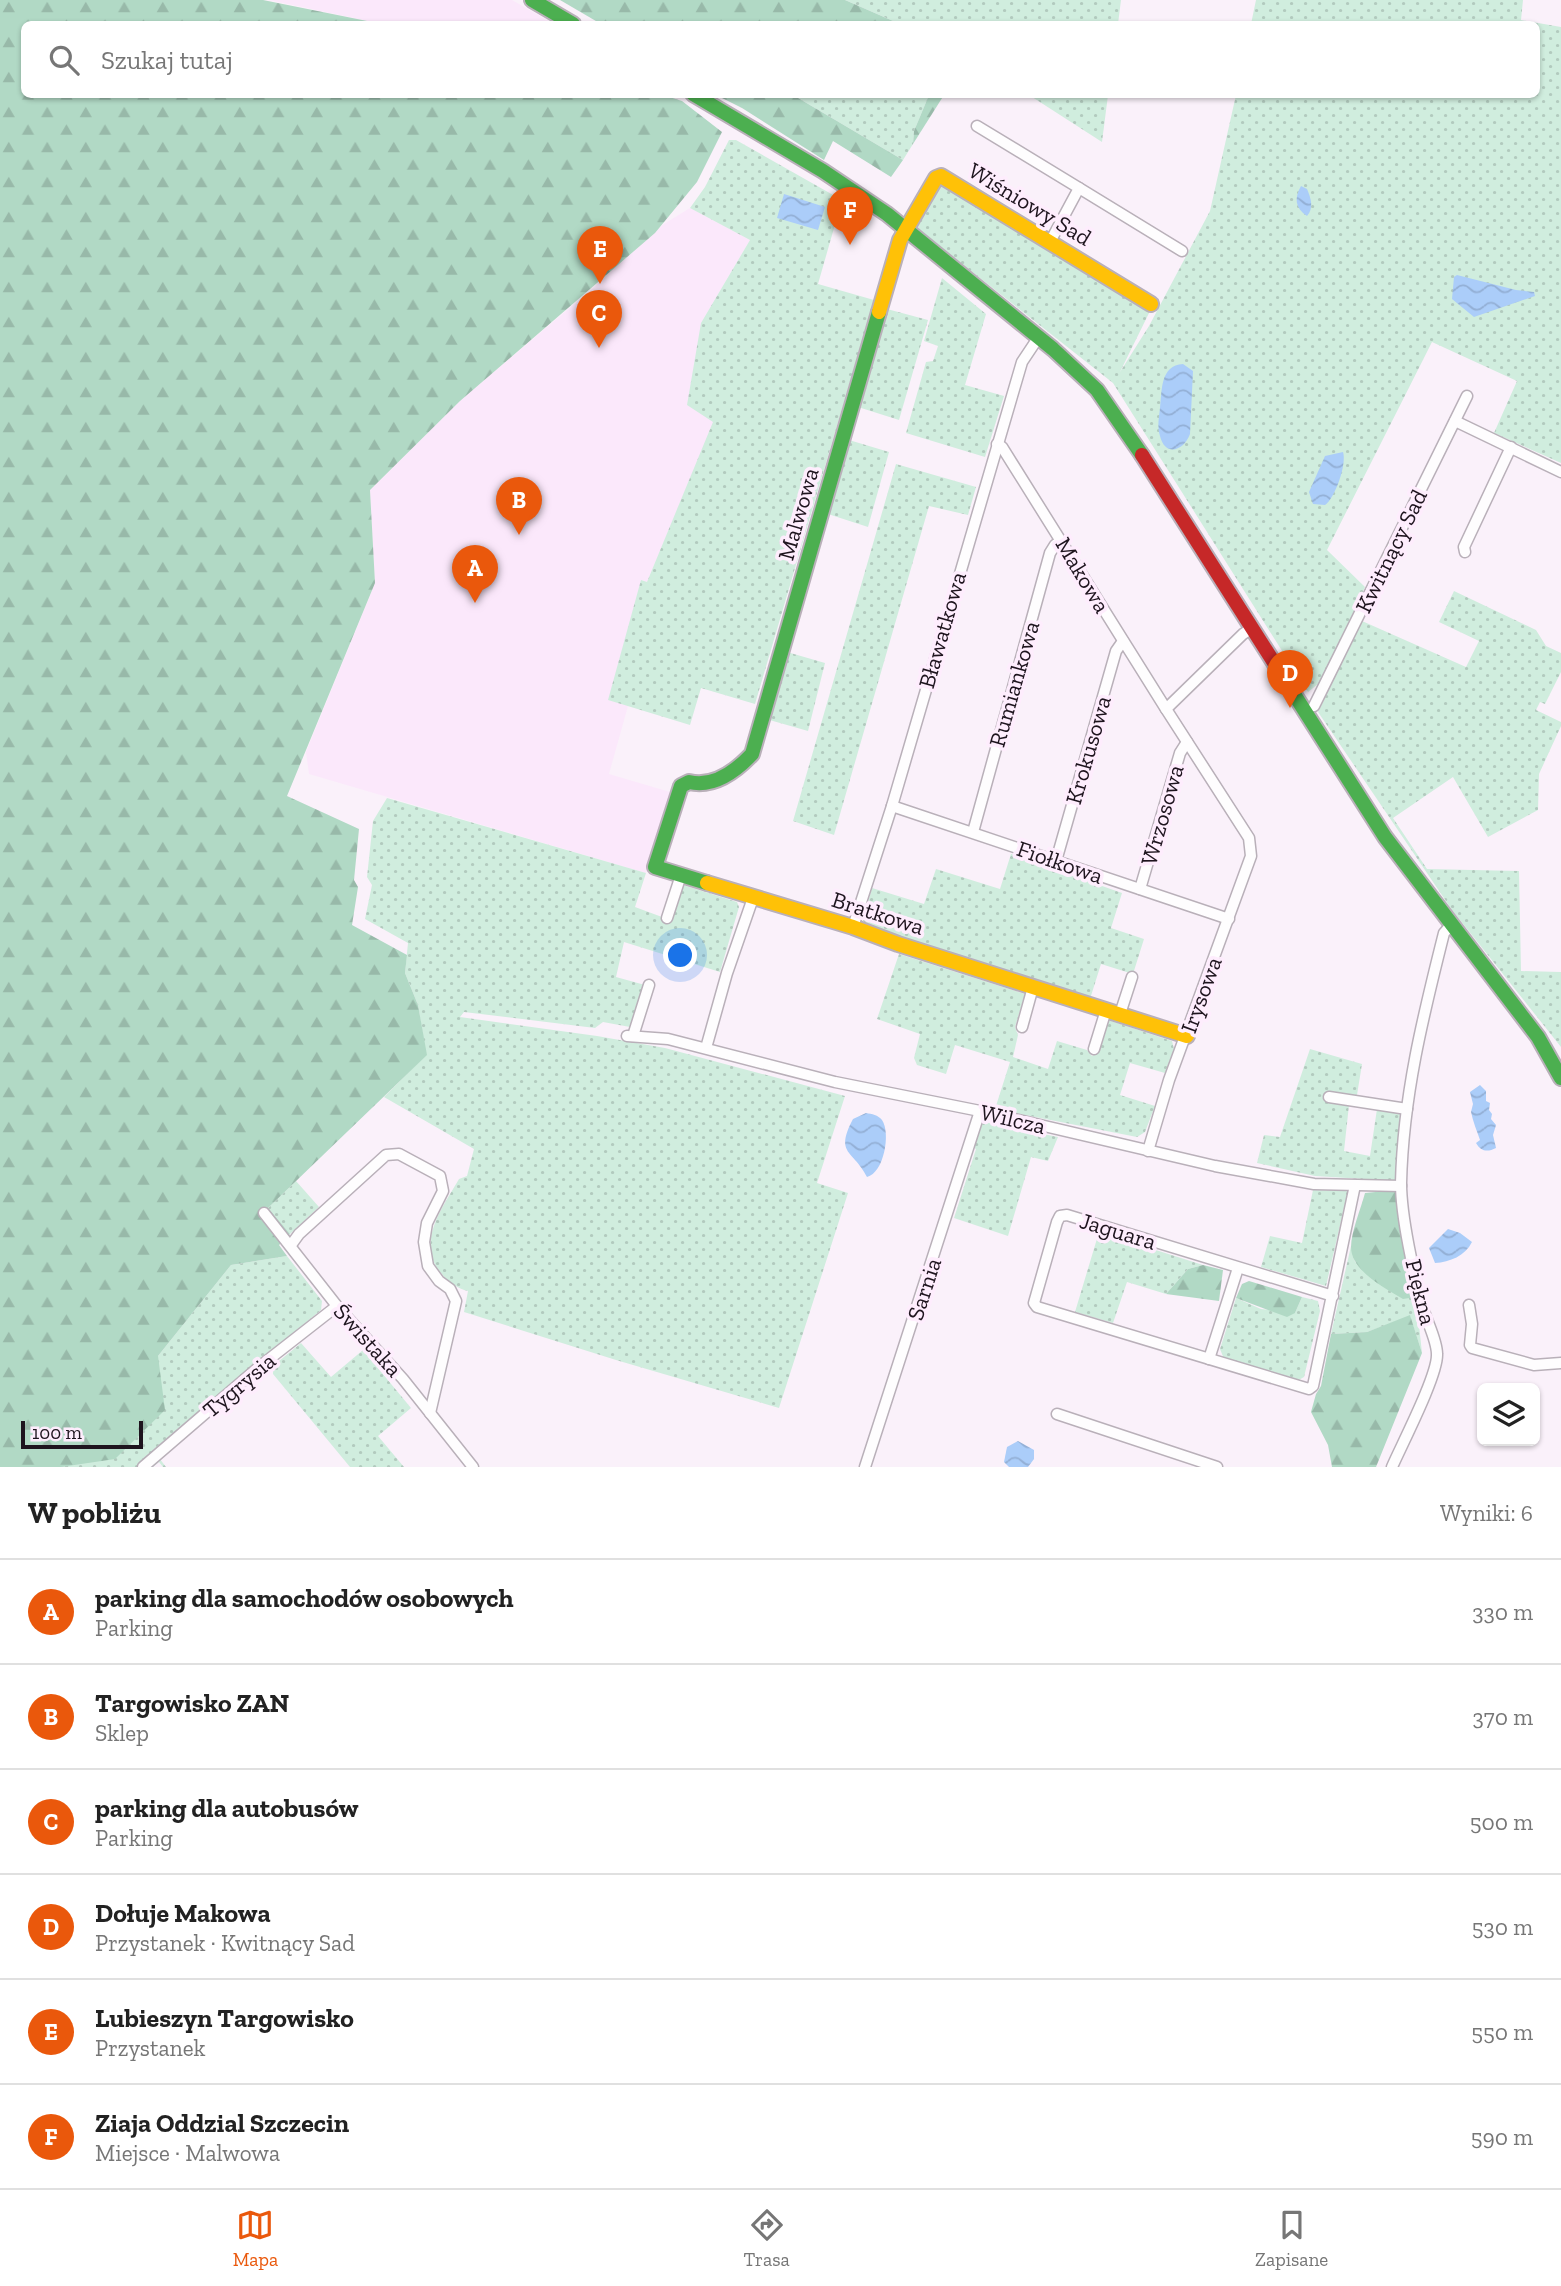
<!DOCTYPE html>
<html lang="pl">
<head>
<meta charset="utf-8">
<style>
  :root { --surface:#fff; --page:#f6f6f6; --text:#222; --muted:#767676; --line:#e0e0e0; --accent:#ea580c }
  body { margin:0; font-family:"Zilla Slab",serif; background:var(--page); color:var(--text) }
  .controls { position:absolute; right:21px; bottom:21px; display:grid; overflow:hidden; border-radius:10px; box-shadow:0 2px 5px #0004 }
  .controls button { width:63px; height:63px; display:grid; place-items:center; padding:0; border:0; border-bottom:2px solid var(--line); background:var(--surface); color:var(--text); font:35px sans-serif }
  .scale { position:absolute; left:21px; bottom:18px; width:122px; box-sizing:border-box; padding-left:7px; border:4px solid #1e141e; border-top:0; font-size:19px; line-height:24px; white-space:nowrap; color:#1e141e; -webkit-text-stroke:5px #feedfd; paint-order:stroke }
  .you { position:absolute; left:681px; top:956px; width:24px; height:24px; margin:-18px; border:5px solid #fff; border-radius:50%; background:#1a73e8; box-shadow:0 0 0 10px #1a73e833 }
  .badge { display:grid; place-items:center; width:46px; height:46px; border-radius:50%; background:var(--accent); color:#fff; font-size:23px; font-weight:700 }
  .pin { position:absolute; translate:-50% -58px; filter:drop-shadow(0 2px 4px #0008) }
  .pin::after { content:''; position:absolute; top:37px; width:24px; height:21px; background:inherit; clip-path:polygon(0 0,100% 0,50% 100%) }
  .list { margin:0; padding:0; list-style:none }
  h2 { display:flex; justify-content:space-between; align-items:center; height:91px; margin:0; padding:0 28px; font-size:30px }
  h2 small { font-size:23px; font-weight:400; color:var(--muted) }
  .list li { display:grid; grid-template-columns:46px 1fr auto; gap:21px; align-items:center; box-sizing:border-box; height:105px; padding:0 28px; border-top:2px solid var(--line) }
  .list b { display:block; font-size:26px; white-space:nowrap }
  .list p { margin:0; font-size:23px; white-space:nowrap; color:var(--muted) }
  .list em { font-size:23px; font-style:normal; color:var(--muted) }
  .icon { flex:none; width:38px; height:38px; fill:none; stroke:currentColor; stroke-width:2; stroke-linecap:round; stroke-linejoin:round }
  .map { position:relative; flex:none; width:1561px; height:1467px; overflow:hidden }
  .search { position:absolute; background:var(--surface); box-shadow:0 2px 5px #0004; left:21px; right:21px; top:21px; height:77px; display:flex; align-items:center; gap:18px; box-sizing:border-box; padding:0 24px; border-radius:10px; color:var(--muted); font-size:26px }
  .sheet { height:721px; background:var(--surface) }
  nav { display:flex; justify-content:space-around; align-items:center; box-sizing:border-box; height:98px; border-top:2px solid var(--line); background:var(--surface); font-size:19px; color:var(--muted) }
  nav a { display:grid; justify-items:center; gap:4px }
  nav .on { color:var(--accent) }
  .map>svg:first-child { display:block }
</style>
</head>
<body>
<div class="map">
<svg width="1561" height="1467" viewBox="0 0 1561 1467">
  <defs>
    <pattern id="grass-dots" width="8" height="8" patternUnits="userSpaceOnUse" patternTransform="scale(1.75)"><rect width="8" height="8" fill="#d0edde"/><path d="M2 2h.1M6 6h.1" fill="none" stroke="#b2cabe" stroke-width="1.8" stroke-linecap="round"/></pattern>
    <pattern id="forest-firs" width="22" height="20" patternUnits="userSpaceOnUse" patternTransform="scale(1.75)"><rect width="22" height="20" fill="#b1d9c5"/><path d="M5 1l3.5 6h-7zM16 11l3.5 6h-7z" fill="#98b9a9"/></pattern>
    <pattern id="water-waves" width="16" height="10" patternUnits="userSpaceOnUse" patternTransform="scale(1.75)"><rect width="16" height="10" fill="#abcdf9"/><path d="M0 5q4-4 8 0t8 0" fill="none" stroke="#93afd5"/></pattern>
  </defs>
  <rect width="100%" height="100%" fill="#faf1fa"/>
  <g fill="#fbe8fb">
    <polygon points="269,0 512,0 554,24 382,24"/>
    <polygon points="690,208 750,240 701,323 714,422 647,582 642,580 609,700 628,706 609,774 670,792 646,873 309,774 306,752 375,583 370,490 460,401 592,289 664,224"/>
  </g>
  <g fill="url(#grass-dots)">
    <polygon points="845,0 1121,0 1118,24 900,24"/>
    <polygon points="1256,0 1523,0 1521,20 1561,27 1561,463 1494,433 1517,381 1432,342 1327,550 1365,587 1322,681 1308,692 1113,383 918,229 917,221 939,183 945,182 1151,309 1120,372 1149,326 1210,211 1236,95 1536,94 1536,24 1251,24"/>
    <polygon points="793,95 929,95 914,131 913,144 903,160"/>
    <polygon points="1029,95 1108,95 1102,142"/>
    <polygon points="729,140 736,140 842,200 818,284 874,300 755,704 701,688 690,725 608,700 641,580 647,582 713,422 687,405 701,323 750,240 690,208 705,187"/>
    <polygon points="942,278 986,314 965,385 1004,396 985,457 906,433 926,362 933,361 938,346 924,341"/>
    <polygon points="887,309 928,320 899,420 858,407"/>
    <polygon points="849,440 889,452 868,527 828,514"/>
    <polygon points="896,464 976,487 968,515 929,506 834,835 793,821"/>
    <polygon points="1454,591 1536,630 1546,646 1561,653 1561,672 1545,704 1540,702 1536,710 1561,722 1561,726 1539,774 1538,810 1488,837 1453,777 1393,818 1427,869 1519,871 1521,971 1561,972 1561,1047 1452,910 1318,712 1362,621 1466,667 1479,641 1439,622"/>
    <polygon points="787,652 825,663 808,731 766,719"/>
    <path d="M387,798l259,75 -11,34 27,10 4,5 6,-3 11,-34 54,17 2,5 -19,65 -96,-30 -8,35 29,8 -15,42 -27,-5 -8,6 -131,-16 -4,5 137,19 68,12 180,48 -28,87 31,10 -69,215 -163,-48 -152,-48 4,-21c-10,-2 -21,-10 -27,-18 -26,-30 2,-66 18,-94l8,-3 7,-27 -90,-52 42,-42 -8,-50 -13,-32 3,-30 -43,-24 7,-34 -5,-8 6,-56z"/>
    <polygon points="1011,854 1122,893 1111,928 1144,939 1133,974 1101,964 1090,999 866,926 863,920 872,888 924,904 936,869 1000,889"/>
    <polygon points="899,954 1025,994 1015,1027 1018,1035 1013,1057 1048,1069 1057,1041 1087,1050 1092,1056 1098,1053 1108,1020 1172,1041 1174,1049 1165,1073 1130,1063 1120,1095 1155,1106 1145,1132 1137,1137 995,1109 1010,1062 955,1045 946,1074 917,1065 914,1058 920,1034 877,1019"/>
    <polygon points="1310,1049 1362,1064 1357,1095 1333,1093 1332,1103 1349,1105 1344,1151 1370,1156 1377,1109 1400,1113 1396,1181 1315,1176 1257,1163 1264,1135 1280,1137"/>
    <polygon points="984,1122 1058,1137 1048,1161 1031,1157 1008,1236 954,1218 976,1149 973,1147 980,1127"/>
    <polygon points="296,1181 319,1207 290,1234 267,1209"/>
    <polygon points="1313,1190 1348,1191 1326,1286 1261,1267 1270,1236 1302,1243"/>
    <polygon points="1099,1232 1203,1265 1188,1269 1166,1294 1127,1282 1113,1323 1075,1312"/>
    <polygon points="1351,1246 1355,1262 1416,1297 1422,1353 1410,1316 1367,1332 1331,1334"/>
    <polygon points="287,1256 322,1301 321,1310 153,1450 166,1467 163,1467 159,1462 153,1467 61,1467 158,1356 231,1265"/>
    <polygon points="1302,1297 1318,1301 1320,1311 1304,1377 1297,1381 1224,1359 1220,1349 1236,1298 1261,1309 1295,1313"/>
    <polygon points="301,1343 331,1377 363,1350 411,1408 378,1436 404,1467 350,1467 273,1374 273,1366"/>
  </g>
  <g fill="url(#forest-firs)">
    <polygon points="0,0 263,0 382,24 24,24 24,94 660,94 682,101 722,132 697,182 655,233 460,401 370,490 375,583 287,796 359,829 354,880 358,887 352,925 407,955 405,973 418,1005 427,1055 268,1208 290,1234 279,1245 287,1256 231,1265 158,1356 165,1410 115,1459 61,1467 0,1467"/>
    <polygon points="560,0 845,0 900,24 601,24"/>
    <polygon points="716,95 793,95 903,160 891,177 833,141 824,160 742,108"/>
    <polygon points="929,95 944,95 913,144 914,131"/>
    <path d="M1396,1190l20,107 -13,2c-18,-11 -52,-28 -52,-52 0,-15 10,-39 14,-54z"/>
    <polygon points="1203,1265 1223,1270 1219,1301 1166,1294 1188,1269"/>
    <polygon points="1249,1281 1302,1297 1295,1313 1287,1317 1236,1298 1242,1284"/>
    <polygon points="1410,1315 1422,1353 1376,1467 1332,1467 1328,1445 1311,1412 1316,1394 1321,1386 1331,1334 1367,1332"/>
  </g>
  <g fill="url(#water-waves)">
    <path d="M1301,186l6,3c4,9 7,19 0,27 -12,-8 -13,-18 -6,-30z"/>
    <polygon points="784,194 825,207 818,230 777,218"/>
    <polygon points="1457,275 1516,290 1534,292 1535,296 1474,317 1452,299 1454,277"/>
    <path d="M1183,364l10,7 -3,63c-6,17 -25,23 -30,2 -3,-9 -1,-19 0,-28 2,-17 0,-43 23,-44z"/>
    <path d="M1343,452c4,12 -8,46 -18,53l-12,-1 -4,-12 16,-36z"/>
    <path d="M1480,1085l6,6v10l4,2 -1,7 3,4 -1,5 5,6 -3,10 3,13c-8,4 -15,4 -20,-5l4,-3c-3,-9 -7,-18 -9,-28l2,-8 -3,-12z"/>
    <path d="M866,1113c6,1 12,2 16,7 9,13 2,53 -15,57 -13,-27 -33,-22 -14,-58z"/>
    <path d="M1448,1229l12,4 12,9c-7,14 -22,20 -37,21l-6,-15z"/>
    <polygon points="1018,1441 1034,1450 1034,1459 1028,1467 1009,1467 1004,1462 1007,1447"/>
  </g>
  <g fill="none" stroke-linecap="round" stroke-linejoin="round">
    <g stroke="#b9b0b9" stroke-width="13">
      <g id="street">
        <polyline points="977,126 1079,188 1050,242"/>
        <polyline points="1079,188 1182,251"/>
        <polyline points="1455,421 1561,472"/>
        <polyline points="997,444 1002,447 1166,709"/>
        <polyline points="1465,552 1464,547 1511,447"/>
        <polyline points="1314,706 1467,396"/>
        <polyline points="892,806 1229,919"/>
        <polyline points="973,832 1050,553 1055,545 1061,541"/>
        <polyline points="1056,861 1116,651 1123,641"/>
        <polyline points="1140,889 1180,753 1187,742"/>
        <polyline points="667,918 681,875"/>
        <polyline points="853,927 892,806 1022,362 1038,338"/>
        <polyline points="1120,1014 1132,977"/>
        <polyline points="1022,1027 1033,987"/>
        <polyline points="627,1036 668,1039 835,1082 980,1111 1215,1166 1314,1184 1401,1186"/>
        <polyline points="633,1036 649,985"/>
        <polyline points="706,1048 727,973 753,898"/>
        <polyline points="1094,1049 1106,1010"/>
        <polyline points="1329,1097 1407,1109"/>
        <polyline points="1148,1151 1169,1080 1251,856 1249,838 1166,709 1243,634 1252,628"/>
        <polyline points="264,1213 337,1306 403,1379 473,1467"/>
        <polyline points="291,1245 299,1234 386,1155 399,1154 440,1176 443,1191 427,1223 424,1242 428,1266 439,1281 450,1289 456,1301 430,1413"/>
        <polyline points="1333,1296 1067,1215 1060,1216 1057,1222 1034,1303 1037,1307 1309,1389 1313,1386 1355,1185"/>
        <polyline points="1469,1305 1472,1324 1470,1345 1472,1348 1534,1365 1561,1363"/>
        <polyline points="1209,1359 1238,1268"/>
        <polyline points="1057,1414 1217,1467"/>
        <polyline points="143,1467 259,1367 337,1306"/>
        <polyline points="865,1467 980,1111"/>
        <path d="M1392,1467c10,-23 46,-92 45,-113 0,-14 -10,-32 -14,-46 -9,-33 -22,-91 -22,-125 2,-86 22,-167 43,-250l7,-8"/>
      </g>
    </g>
    <g stroke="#b9b0b9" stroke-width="18">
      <g id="fast">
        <polyline points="532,0 573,24"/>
        <polyline points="693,94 823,171 887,214 1053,349 1097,390 1142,455"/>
        <polyline points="1292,691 1385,837 1538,1037 1561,1078"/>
        <path d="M707,883l-52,-16 26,-81 8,-4c25,6 47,-11 63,-28l127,-442"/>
      </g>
    </g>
    <g stroke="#b9b0b9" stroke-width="18">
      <g id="slow">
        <polyline points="879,312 900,240 936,178 941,176 1151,304"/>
        <polyline points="707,883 853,927 898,944 1187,1036"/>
      </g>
    </g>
    <g stroke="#b9b0b9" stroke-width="18">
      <polyline id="jam" points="1142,455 1292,691"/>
    </g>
    <use href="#street" stroke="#fefdfe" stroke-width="10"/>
    <use href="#fast" stroke="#4caf50" stroke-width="14"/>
    <use href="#slow" stroke="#ffc107" stroke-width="14"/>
    <use href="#jam" stroke="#c62828" stroke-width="14"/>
  </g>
  <g text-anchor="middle" stroke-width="7" stroke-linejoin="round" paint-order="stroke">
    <g font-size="23" fill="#1e141e" stroke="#feedfd">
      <text transform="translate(1030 204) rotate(31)" y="8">Wiśniowy Sad</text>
      <text transform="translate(798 514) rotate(-74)" y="8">Malwowa</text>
      <text transform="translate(1391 551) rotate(-64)" y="8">Kwitnący Sad</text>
      <text transform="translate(1083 575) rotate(59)" y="8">Makowa</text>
      <text transform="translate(942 630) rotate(-74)" y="8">Bławatkowa</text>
      <text transform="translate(1014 684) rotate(-74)" y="8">Rumiankowa</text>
      <text transform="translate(1088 750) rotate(-74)" y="8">Krokusowa</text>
      <text transform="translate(1162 815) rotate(-74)" y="8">Wrzosowa</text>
      <text transform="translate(1060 862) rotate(19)" y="8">Fiołkowa</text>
      <text transform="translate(878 913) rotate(18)" y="8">Bratkowa</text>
      <text transform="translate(1201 995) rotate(-70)" y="8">Irysowa</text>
      <text transform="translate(1013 1119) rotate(13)" y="8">Wilcza</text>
      <text transform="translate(1118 1231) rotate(17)" y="8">Jaguara</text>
      <text transform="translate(924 1289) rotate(-72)" y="8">Sarnia</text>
      <text transform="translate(1421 1292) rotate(76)" y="8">Piękna</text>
      <text transform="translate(368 1340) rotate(48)" y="8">Świstaka</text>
      <text transform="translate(239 1385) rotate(-40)" y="8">Tygrysia</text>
    </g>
  </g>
</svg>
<div class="controls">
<button><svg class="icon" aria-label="layers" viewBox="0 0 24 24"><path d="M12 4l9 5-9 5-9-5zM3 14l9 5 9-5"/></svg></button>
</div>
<div class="scale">100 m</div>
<div class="you"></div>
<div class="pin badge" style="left:475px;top:603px">A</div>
<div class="pin badge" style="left:519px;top:535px">B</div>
<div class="pin badge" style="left:599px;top:348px">C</div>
<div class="pin badge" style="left:1290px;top:708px">D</div>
<div class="pin badge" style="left:600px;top:284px">E</div>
<div class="pin badge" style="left:850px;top:245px">F</div>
<div class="search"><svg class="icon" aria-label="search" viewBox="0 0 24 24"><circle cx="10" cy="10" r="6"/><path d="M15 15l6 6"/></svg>Szukaj tutaj</div>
</div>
<section class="sheet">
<h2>W pobliżu<small>Wyniki: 6</small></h2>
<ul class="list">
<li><span class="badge">A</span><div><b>parking dla samochodów osobowych</b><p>Parking</p></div><em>330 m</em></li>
<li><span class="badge">B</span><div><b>Targowisko ZAN</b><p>Sklep</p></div><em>370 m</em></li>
<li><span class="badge">C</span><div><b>parking dla autobusów</b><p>Parking</p></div><em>500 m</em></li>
<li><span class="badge">D</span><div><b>Dołuje Makowa</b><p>Przystanek · Kwitnący Sad</p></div><em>530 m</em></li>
<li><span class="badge">E</span><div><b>Lubieszyn Targowisko</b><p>Przystanek</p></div><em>550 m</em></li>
<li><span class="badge">F</span><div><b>Ziaja Oddzial Szczecin</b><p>Miejsce · Malwowa</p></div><em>590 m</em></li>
</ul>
</section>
<nav>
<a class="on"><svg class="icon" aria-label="map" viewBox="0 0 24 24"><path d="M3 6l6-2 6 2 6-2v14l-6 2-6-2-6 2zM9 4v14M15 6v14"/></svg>Mapa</a>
<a><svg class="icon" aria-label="directions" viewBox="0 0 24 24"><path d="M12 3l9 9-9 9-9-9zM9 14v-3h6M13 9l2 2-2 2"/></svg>Trasa</a>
<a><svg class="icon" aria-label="saved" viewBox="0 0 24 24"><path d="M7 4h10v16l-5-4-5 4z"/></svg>Zapisane</a>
</nav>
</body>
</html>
